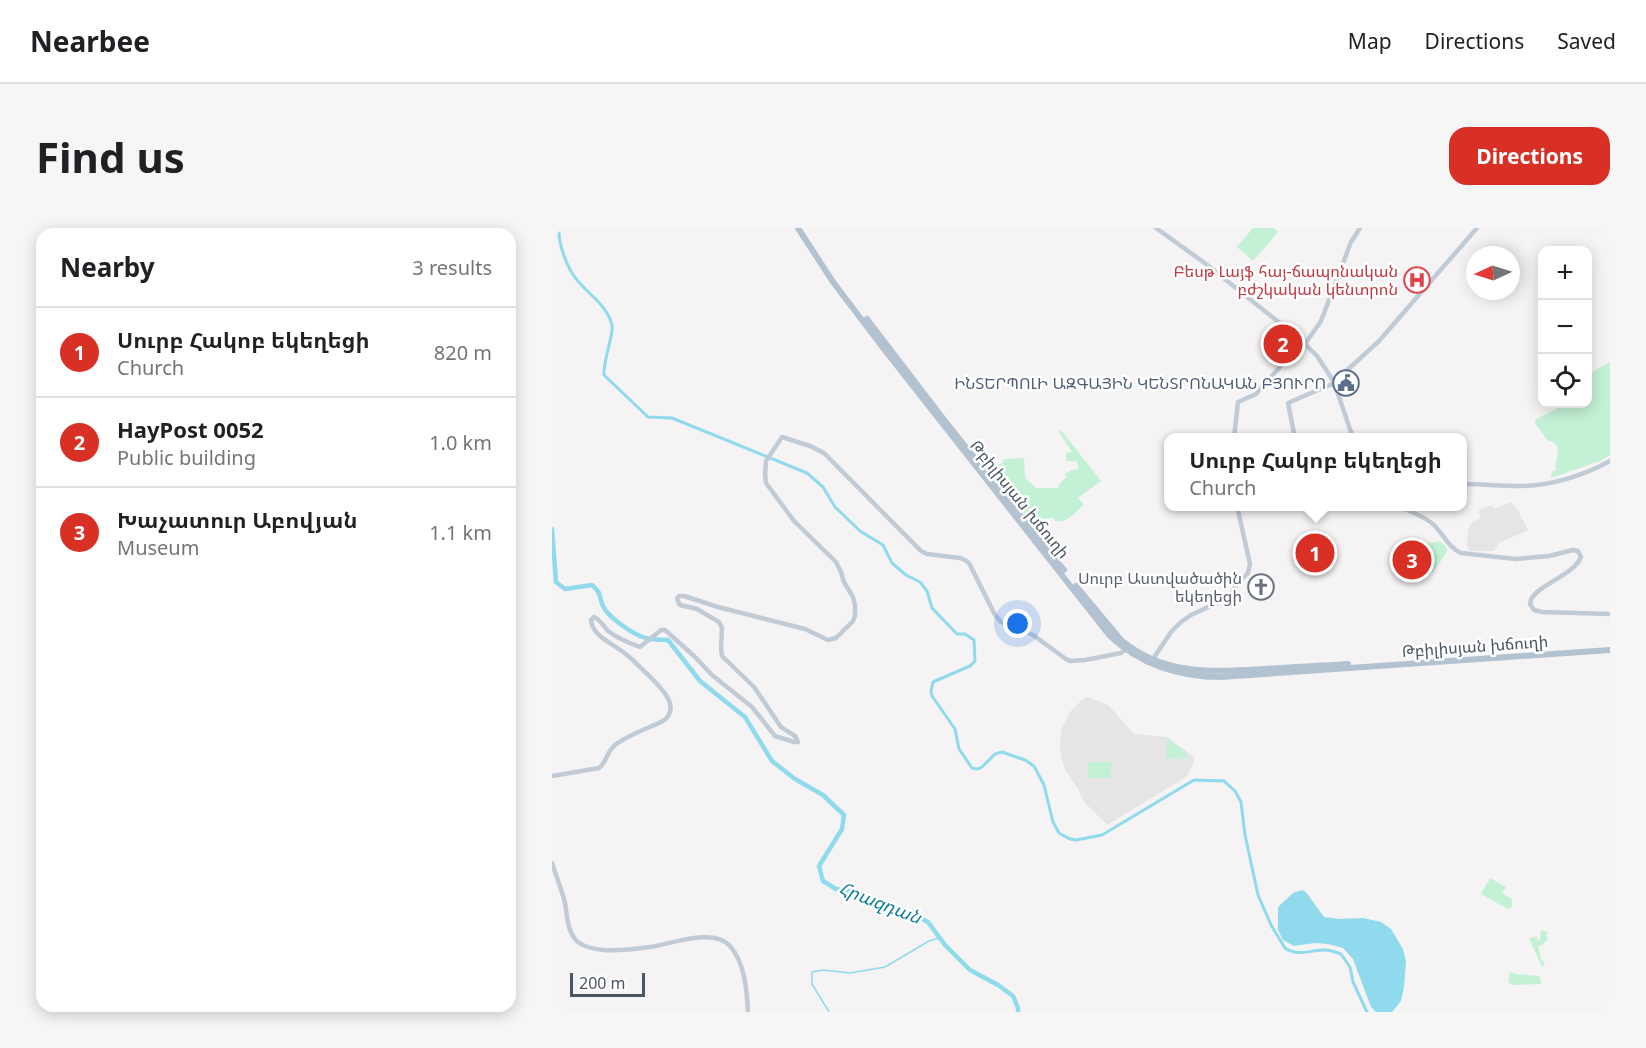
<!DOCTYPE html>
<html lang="en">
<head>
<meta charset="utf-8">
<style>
  :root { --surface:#fff; --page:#f6f6f6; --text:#202124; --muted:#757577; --line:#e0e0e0; --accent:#d93025 }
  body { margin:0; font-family:"Noto Sans","Noto Sans Armenian",sans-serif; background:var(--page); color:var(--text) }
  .controls { position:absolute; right:18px; top:18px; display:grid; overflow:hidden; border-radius:12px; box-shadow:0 3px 15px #0003 }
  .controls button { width:54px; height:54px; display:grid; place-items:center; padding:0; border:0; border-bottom:2px solid var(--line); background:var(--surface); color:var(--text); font:30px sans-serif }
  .compass { position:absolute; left:914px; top:18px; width:54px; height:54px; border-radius:50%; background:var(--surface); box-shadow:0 3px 15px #0003; rotate:266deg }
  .scale { position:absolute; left:18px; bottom:15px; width:75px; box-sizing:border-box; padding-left:6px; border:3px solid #4a5661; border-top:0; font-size:16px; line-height:21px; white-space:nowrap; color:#4a5661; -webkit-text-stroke:4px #fff; paint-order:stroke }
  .you { position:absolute; left:466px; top:396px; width:21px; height:21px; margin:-15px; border:4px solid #fff; border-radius:50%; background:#1a73e8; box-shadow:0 0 0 9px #1a73e833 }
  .badge { display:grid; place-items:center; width:39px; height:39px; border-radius:50%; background:var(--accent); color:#fff; font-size:20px; font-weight:700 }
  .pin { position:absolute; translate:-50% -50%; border:3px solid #fff; box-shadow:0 2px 6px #0006 }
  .popup { position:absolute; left:612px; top:205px; width:303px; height:78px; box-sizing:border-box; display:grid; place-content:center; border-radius:12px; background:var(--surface); filter:drop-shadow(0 2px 4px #0005); font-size:20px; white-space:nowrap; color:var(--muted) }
  .popup b { font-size:22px; color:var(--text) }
  .popup::after { content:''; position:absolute; left:50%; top:100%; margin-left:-12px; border:12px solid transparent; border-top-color:var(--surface) }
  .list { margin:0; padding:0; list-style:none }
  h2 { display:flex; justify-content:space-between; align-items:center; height:78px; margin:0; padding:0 24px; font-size:26px }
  h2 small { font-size:20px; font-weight:400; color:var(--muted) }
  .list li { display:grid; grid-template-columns:39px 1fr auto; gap:18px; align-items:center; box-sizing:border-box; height:90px; padding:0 24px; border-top:2px solid var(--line) }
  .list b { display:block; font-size:22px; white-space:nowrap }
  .list p { margin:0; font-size:20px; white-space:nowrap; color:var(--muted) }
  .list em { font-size:20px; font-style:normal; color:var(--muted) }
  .icon { flex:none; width:33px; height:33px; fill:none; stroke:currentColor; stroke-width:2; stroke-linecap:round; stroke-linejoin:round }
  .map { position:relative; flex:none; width:1058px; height:784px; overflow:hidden; border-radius:18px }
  header { display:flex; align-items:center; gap:36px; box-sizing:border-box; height:84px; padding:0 30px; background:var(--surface); border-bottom:2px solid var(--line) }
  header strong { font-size:28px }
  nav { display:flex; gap:33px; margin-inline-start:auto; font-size:21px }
  .intro { display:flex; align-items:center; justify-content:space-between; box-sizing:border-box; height:144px; padding:0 36px }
  h1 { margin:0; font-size:42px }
  .button { padding:15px 27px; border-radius:18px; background:var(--accent); color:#fff; font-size:21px; font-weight:700 }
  main { display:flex; gap:36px; padding:0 36px }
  aside { flex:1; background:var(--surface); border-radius:18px; box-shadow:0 3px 15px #0003 }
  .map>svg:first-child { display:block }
</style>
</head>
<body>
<header>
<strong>Nearbee</strong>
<nav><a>Map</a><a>Directions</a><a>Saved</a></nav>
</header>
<div class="intro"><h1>Find us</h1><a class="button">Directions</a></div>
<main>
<aside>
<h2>Nearby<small>3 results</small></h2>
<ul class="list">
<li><span class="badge">1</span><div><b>Սուրբ Հակոբ եկեղեցի</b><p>Church</p></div><em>820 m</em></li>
<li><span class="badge">2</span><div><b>HayPost 0052</b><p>Public building</p></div><em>1.0 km</em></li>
<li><span class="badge">3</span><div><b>Խաչատուր Աբովյան</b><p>Museum</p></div><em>1.1 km</em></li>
</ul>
</aside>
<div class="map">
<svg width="1058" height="784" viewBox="0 0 1058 784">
  <rect width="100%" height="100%" fill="#f5f3f3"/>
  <g fill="#e6e4e5">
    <polygon points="959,274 965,281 976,302 947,315 942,323 918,323 915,317 916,300 921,294 929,290 926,283 940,277 942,281"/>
    <polygon points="536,469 556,477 582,506 615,509 642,529 642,534 634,549 555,597 532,574 526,561 513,542 510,531 508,520 509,502 518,484 530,472"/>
  </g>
  <g fill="#c3f1d5">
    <polygon points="701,0 722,0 726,4 701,33 685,19"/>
    <path d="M1058,134v93l-10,6 -49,17 1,-6 4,-2c-1,-12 8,-28 -8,-29l-13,-18v-3l30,-16h23v-25l6,-8z"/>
    <path d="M509,202l40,51 -23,17 6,7c-11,9 -16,18 -29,16l-1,-3 -25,2 -19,-25 -17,-29 10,-3 1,-4 20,-1 1,20 11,10h23l-1,-2 9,-10 -2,-2 6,-4 7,-1v-5l-2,-3h-10v-8l6,-1 -13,-20z"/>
    <polygon points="888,313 895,320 895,324 880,345 854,322 849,327 848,325 854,319"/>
    <polygon points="615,510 634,524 635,531 614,530"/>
    <rect x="536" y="534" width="23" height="16"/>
    <polygon points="938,650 954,659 950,665 960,671 960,678 956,681 929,666"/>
    <polygon points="989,701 996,705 994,708 996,710 991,717 986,718 989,731 993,735 990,739 977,710 985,709 986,713 988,712"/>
    <polygon points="958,744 964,746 987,748 990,756 961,757 956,754"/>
  </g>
  <polygon fill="#90daee" points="750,662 754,664 772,689 787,691 811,690 829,694 839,701 851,721 854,733 852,759 849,773 840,784 824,784 819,779 801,731 791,720 776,716 763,715 742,718 731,712 726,702 726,679 741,665"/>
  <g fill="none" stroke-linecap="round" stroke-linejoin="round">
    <polyline stroke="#90daee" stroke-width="1.5" points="277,784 260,756 260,744 271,742 298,745 333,739 377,713 387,710"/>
    <path stroke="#90daee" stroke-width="3" d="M7,0c-1,16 8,40 18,52 12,15 30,25 35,45 2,10 -9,35 -8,50l44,42 24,1 135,55 16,14 12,20 25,24 23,14 9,18 14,12 14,7 7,9 5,17 25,26h8l9,6 1,21 -5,5 -37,16 -2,9 1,5 23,33 4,20 13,19 6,1 4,-2 13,-13 7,-2 23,8 9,6 10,19 9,37 6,11 11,6 6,1 26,-5 92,-55 30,1 11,10 6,11 4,33 13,60 13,30 14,23c13,9 25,2 40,2 6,0 10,2 16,4l9,13 3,15 14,30"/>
    <path stroke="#90daee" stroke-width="4.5" d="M0,301l4,53 9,7 27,-4c11,10 6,10 11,21 5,11 26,25 37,30 8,4 19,4 28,4l32,41 45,36 27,44 23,18 28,16 21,20 -2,14 -23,37 4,15 13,8 24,4 16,11 27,5 25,13 17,23 25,25 28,15 15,11 5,12v4"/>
    <g stroke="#c1cbd6" stroke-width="4.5">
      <polyline points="604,0 654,36 749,112 765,128 782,154 801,210"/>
      <polyline points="753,116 769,93 799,14 808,0"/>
      <polyline points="682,210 686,174 704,166 750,114"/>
      <polyline points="743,210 736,175 780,156 827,113 925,0"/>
      <path d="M910,256c19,0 38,2 57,2 31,0 64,-10 91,-25"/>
      <path d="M847,278c11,6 26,10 35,19 10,10 14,22 27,28l55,6 33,-3 24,-6 5,1 3,6c-9,21 -50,29 -51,47l4,6 8,2 68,2"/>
      <polyline points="601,431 619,404 629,394 639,387 676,370 686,355 696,345 698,336 685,278"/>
      <path d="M0,548l47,-8c8,-6 8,-17 16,-23 13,-10 34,-17 48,-24 21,-15 -7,-38 -19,-50 -5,-5 -11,-11 -17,-16 -12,-11 -34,-17 -36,-35l3,-3c7,3 9,9 14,14 9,7 21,12 32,16l21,-17h4l29,26 18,19 40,32 23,29 19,6h4l-3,-6 -14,-9 -27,-40 -32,-31 -1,-7 1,-21 -3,-6 -22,-13 -17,-4 -3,-6 2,-3h5l34,11 87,22 23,11 8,-2 17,-17 2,-5v-11l-2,-8 -9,-15 -3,-10 -5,-10 -42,-41 -28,-38 -1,-9 1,-13 16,-24 28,9 14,7 97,98 6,3 33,4 5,2 4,3 26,52 6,7 32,13 33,24 4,2 15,-1 36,-7 6,-5"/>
      <path d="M0,635c4,13 10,27 13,40 2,11 2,26 10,36 6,8 19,10 29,11 15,1 31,-1 46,-3 21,-3 64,-20 80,-1 15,17 17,45 18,66"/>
    </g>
    <g stroke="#b3c2d1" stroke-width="6">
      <path d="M246,0l35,54 54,71 222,282c30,29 70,42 112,42l389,-27"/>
      <polyline points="315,91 393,193 512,342"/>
      <path d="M524,358l45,54c44,36 91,32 144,29 28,-2 55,-3 83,-5"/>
    </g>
  </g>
  <defs>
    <g id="hospital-ring" transform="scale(1.35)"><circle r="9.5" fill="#fff" stroke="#e0444e" stroke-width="1.5"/><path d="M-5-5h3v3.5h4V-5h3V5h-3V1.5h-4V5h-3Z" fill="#e0444e"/></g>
    <g id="civic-ring" transform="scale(1.35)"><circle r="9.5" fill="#fff" stroke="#5c6f8a" stroke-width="1.5"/><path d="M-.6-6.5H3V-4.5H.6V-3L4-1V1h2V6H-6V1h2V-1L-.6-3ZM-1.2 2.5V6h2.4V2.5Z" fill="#5c6f8a"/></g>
    <g id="church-ring" transform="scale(1.35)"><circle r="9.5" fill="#fff" stroke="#6b7280" stroke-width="1.5"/><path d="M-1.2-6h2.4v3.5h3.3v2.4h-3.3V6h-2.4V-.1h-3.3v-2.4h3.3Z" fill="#6b7280"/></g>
  </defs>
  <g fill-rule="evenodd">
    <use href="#hospital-ring" x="865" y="52"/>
    <use href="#civic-ring" x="794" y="155"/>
    <use href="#church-ring" x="709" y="359"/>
  </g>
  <g text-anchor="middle" stroke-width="5" stroke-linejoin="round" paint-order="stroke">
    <g font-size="16" fill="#be3a42" stroke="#fff" text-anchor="end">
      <text x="846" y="49">Բեսթ Լայֆ հայ-ճապոնական<tspan x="846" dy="18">բժշկական կենտրոն</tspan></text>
    </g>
    <g font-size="16" fill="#4e5e75" stroke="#fff" text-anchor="end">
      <text x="774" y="161">ԻՆՏԵՐՊՈԼԻ ԱԶԳԱՅԻՆ ԿԵՆՏՐՈՆԱԿԱՆ ԲՅՈՒՐՈ</text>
    </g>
    <g font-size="16" fill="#4a5661" stroke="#fff">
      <text transform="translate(468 271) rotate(51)" y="6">Թբիլիսյան խճուղի</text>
      <text transform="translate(923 418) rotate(-4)" y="6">Թբիլիսյան խճուղի</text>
    </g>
    <g font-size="16" fill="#5b616d" stroke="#fff" text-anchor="end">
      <text x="690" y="356">Սուրբ Աստվածածին<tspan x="690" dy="18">եկեղեցի</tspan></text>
    </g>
    <g font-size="18" font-style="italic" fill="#0c7c9b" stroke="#fff">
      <text transform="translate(328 675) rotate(21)" y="6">Հրազդան</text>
    </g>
  </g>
</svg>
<div class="controls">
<button>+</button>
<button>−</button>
<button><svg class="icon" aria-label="locate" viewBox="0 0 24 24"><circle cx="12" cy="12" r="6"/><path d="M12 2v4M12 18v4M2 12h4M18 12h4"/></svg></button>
</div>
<svg class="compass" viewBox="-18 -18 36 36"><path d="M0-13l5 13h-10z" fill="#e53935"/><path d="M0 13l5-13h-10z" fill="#757577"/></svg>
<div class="scale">200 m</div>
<div class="you"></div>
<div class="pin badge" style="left:763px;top:325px">1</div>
<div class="popup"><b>Սուրբ Հակոբ եկեղեցի</b>Church</div>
<div class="pin badge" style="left:731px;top:116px">2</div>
<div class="pin badge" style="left:860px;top:332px">3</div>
</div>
</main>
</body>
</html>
